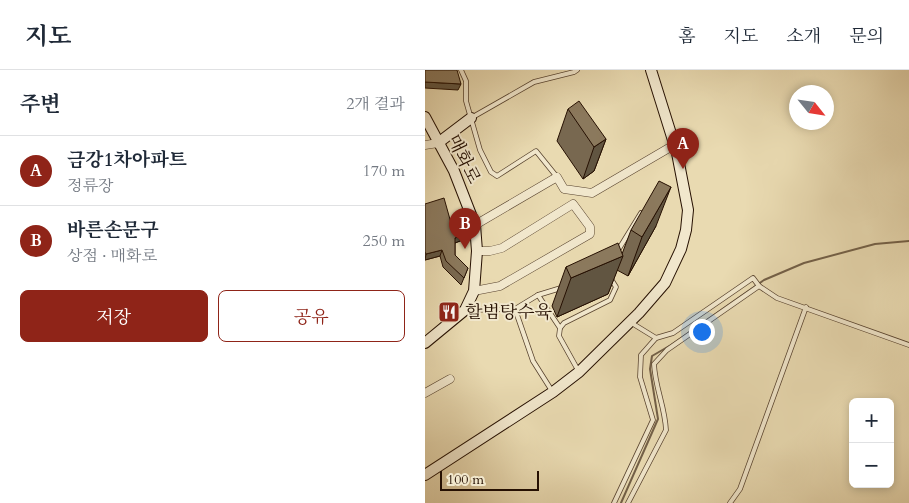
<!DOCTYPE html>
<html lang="ko">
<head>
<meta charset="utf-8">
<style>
  :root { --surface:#fff; --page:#f6f6f7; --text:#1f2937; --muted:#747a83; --line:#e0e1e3; --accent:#8f2418 }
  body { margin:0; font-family:Cardo,"Noto Serif KR",serif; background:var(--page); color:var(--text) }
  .controls { position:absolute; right:15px; bottom:15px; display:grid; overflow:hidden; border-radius:8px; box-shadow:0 2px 8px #0003 }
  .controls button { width:45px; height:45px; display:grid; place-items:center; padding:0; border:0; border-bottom:1px solid var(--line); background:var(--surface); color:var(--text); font:25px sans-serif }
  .compass { position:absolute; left:364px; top:15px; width:45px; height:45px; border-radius:50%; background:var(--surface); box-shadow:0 2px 8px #0003; rotate:120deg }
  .scale { position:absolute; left:15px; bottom:12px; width:99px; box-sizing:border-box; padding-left:5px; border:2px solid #261002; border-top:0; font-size:14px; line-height:18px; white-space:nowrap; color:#261002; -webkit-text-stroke:4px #f1e7cc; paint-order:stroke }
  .you { position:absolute; left:276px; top:261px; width:18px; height:18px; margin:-12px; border:4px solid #fff; border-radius:50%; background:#1a73e8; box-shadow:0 0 0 8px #1a73e833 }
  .badge { display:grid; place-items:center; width:32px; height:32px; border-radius:50%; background:var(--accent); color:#fff; font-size:16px; font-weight:700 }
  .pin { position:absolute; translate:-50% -41px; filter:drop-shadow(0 1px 2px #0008) }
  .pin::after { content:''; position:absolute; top:26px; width:18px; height:15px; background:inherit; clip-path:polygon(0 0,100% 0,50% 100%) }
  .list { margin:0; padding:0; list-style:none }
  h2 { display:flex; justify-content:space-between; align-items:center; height:65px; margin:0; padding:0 20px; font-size:21px }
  h2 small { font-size:16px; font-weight:400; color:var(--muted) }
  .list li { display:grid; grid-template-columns:32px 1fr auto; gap:15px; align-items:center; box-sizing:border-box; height:70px; padding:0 20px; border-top:1px solid var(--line) }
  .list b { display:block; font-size:19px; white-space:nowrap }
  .list p { margin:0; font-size:16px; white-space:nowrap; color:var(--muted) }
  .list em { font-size:16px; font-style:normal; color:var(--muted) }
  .actions { display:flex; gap:10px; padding:15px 20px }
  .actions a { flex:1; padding:11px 0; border:1px solid var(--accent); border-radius:8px; text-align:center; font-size:18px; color:var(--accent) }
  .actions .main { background:var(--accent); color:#fff }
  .map { position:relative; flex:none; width:484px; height:433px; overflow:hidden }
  header { display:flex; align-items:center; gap:30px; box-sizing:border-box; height:70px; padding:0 25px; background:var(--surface); border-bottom:1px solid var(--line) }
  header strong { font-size:24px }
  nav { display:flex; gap:28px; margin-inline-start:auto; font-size:18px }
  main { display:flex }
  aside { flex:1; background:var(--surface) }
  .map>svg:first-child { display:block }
</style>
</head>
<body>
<header>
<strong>지도</strong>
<nav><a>홈</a><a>지도</a><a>소개</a><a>문의</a></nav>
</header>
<main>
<aside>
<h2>주변<small>2개 결과</small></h2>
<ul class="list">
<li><span class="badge">A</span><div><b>금강1차아파트</b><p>정류장</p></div><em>170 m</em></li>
<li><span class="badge">B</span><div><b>바른손문구</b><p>상점 · 매화로</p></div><em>250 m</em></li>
</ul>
<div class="actions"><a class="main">저장</a><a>공유</a></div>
</aside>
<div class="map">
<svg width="484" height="433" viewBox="0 0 484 433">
  <rect width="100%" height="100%" fill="#e9dab1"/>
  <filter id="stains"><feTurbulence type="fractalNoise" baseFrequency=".004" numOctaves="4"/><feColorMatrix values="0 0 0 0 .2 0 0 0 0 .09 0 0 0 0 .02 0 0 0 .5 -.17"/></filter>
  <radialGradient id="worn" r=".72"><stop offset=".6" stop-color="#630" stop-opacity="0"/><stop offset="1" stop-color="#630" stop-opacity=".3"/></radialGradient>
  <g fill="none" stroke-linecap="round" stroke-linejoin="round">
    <polyline stroke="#736048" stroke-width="2" points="196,433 233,349 225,299 227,286 246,275 339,210 379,193 450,174 484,171"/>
    <g stroke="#57422e" stroke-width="5.5">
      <g id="lane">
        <polyline points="36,0 41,11 41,31 55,80 66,102 72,106 111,81 132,107"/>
        <polyline points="46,48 109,12 149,2 152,0"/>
        <polyline points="192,182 216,143"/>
        <polyline points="113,225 135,258"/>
        <polyline points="90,239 108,291 127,321"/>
        <polyline points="41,240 90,239 113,225 136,218"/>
        <polyline points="205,252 231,268"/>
        <polyline points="154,302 134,266 135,258 139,253 185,230 191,217 186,209"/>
        <polyline points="189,433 228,350 215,307 216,285 231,268 248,263 328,208 334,216 352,228 484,275"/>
        <path d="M203,433l38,-73c-1,-23 -11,-43 -12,-66l13,-14 92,-64"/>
        <polyline points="305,433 315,419 381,237"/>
      </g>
    </g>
    <g stroke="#57422e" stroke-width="9">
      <g id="street">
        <polyline points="0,75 13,73"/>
        <polyline points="50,155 132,107 139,119 167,123 249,75"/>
        <polyline points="49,221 75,216 165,164 165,157 148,134 77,178 65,181 52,181"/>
        <polyline points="0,323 25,309"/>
      </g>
    </g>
    <g stroke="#261002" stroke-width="12">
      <g id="secondary">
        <polyline points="0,47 29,101 50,155 52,181 49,221 40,240 0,273"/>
        <polyline points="13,73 46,48"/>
        <polyline points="0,405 128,322 154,302 214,243 240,213 256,179 261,160 263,140 252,83 226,0"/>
      </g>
    </g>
    <polyline stroke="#261002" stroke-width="1" stroke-dasharray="1 2.5" stroke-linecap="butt" points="45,247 53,246"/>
    <use href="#lane" stroke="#f1e7cc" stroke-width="4"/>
    <use href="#street" stroke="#f1e7cc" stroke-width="8"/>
    <use href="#secondary" stroke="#f1e7cc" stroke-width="10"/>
  </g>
  <g fill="#786850" stroke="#261002">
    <polygon points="143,39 181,69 169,101 158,109 132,71"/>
    <polygon points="0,134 26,153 45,162 43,168 30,173 30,185 43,198 36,215 18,197 15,186 0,190"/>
    <polygon points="231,156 203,206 192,200 183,224 132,247 127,236 141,197 197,184 206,160"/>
  </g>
  <g fill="#615541" stroke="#261002">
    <polygon points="0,12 36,14 33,20 0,18"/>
    <polygon points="181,69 169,101 158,109 169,77"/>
    <polygon points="246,117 231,156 203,206 217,167"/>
    <polygon points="45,162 43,168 27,174 30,168"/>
    <polygon points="17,180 15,186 0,190 1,184"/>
    <polygon points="198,186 183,224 132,247 146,208"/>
  </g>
  <g fill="#8b795d" stroke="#261002">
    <polygon points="0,0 32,0 36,14 0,12"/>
    <polygon points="154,31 181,69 169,77 143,39"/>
    <polygon points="234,111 246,117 217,167 206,160"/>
    <polygon points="19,128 26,153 42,149 45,162 30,168 30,185 43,198 39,208 21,191 17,180 1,184 0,182 0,134"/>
    <polygon points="193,173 198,186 146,208 141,197"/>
  </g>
  <defs>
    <g id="restaurant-square" transform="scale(1.125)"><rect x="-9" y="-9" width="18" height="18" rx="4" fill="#8f2418" stroke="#f1e7cc"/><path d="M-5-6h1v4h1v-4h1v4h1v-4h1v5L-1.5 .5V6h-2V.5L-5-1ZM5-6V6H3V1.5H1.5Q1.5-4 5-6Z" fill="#fff"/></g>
  </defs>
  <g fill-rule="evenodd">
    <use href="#restaurant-square" x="24" y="242"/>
  </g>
  <g text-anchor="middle" stroke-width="4" stroke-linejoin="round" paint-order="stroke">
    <g font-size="18" fill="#261002" stroke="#f1e7cc">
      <text transform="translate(39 89) rotate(64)" y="6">매화로</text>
    </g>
    <g font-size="18" fill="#261002" stroke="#f1e7cc" text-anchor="start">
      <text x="40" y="248">할범탕수육</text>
    </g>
  </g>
  <rect width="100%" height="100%" filter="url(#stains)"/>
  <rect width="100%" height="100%" fill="url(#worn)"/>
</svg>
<div class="controls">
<button>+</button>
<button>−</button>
</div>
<svg class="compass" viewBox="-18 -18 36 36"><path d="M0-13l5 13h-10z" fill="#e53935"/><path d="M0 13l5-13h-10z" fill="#747a83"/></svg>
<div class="scale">100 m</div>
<div class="you"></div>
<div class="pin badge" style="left:258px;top:99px">A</div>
<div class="pin badge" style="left:40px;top:179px">B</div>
</div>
</main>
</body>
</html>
